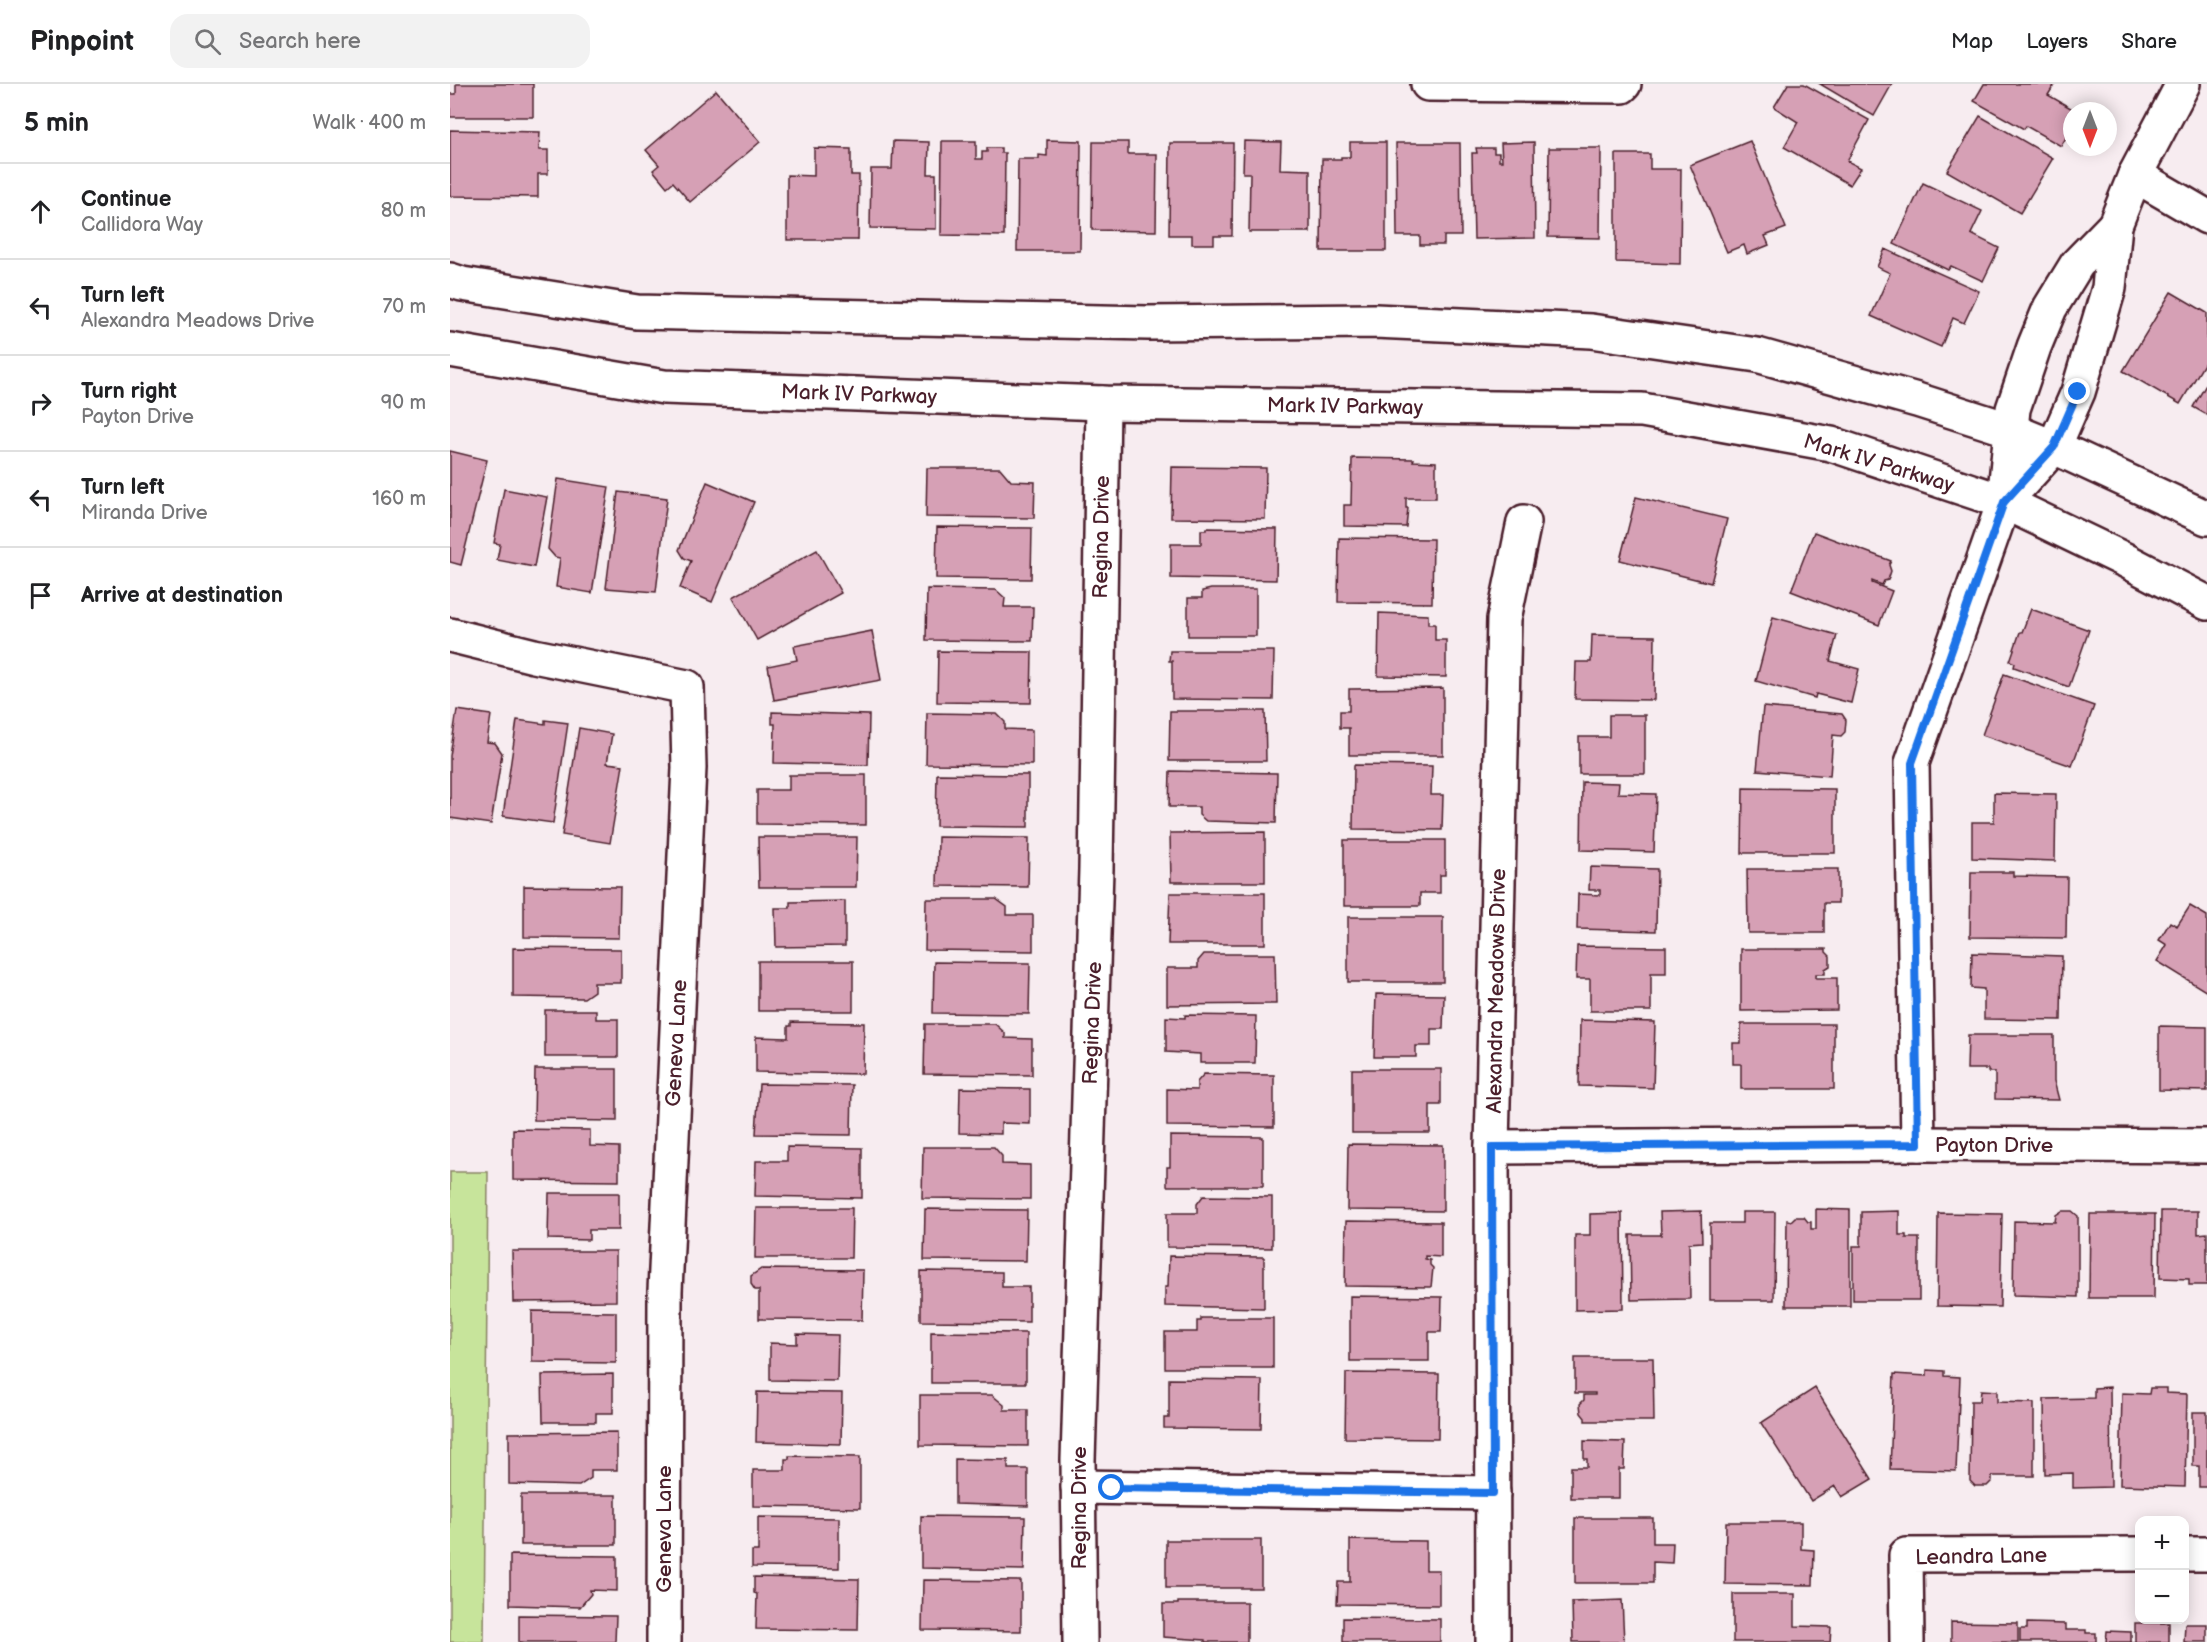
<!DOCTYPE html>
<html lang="en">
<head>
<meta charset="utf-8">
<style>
  :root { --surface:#fff; --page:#f2f2f2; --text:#202124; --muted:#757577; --line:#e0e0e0 }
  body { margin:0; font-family:"Balsamiq Sans",sans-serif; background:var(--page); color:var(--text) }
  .controls { position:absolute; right:18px; bottom:18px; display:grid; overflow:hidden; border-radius:12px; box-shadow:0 3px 15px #0003 }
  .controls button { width:54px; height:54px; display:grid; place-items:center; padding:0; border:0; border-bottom:2px solid var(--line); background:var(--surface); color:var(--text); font:30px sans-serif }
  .compass { position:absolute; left:1613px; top:18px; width:54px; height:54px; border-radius:50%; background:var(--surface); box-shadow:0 3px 15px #0003; rotate:180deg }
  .stop { position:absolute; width:18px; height:18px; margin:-14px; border:4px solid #1a73e8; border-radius:50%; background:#fff }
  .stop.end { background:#1a73e8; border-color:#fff; box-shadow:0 2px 6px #0008 }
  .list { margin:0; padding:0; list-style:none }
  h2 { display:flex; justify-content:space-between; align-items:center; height:78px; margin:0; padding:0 24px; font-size:26px }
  h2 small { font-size:20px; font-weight:400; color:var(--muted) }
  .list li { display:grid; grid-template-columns:39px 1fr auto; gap:18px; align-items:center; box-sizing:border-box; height:96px; padding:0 24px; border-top:2px solid var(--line) }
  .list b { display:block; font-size:22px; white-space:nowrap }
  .list p { margin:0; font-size:20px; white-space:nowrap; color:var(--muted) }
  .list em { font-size:20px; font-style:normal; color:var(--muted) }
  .icon { flex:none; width:33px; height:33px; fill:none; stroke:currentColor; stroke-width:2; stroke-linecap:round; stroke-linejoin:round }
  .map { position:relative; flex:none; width:1757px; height:1558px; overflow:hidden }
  header { display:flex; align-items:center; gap:36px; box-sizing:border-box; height:84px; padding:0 30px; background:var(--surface); border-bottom:2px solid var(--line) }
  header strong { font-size:28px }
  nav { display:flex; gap:33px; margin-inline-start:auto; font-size:21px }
  .search { width:420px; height:54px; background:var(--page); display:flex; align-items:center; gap:15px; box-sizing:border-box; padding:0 21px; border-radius:18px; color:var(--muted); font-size:22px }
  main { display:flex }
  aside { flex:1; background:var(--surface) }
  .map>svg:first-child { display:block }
</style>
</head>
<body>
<header>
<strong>Pinpoint</strong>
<div class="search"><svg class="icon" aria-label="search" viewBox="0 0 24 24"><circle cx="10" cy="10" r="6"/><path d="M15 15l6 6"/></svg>Search here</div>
<nav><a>Map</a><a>Layers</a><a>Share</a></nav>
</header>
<main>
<aside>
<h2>5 min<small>Walk · 400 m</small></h2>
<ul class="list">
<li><svg class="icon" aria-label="ahead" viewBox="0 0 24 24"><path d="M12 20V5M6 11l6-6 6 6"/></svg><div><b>Continue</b><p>Callidora Way</p></div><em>80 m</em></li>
<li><svg class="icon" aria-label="left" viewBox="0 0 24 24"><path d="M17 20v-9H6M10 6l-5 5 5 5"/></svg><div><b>Turn left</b><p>Alexandra Meadows Drive</p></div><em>70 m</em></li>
<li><svg class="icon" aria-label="right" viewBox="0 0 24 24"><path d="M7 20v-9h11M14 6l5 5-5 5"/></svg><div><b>Turn right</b><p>Payton Drive</p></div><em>90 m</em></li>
<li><svg class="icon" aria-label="left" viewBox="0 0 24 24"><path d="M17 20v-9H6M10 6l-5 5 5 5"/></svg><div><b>Turn left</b><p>Miranda Drive</p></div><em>160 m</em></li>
<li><svg class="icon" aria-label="arrive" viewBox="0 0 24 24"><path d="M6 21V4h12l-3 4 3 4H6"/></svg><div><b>Arrive at destination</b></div></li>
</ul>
</aside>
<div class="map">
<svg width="1757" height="1558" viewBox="0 0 1757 1558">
  <rect width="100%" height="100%" fill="#f7ecf0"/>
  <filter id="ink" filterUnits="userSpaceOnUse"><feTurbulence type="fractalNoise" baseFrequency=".0167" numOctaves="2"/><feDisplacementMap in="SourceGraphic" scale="12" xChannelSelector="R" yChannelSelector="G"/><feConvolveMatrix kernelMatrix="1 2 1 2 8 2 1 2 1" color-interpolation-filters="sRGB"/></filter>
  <g filter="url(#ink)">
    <polygon fill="#c7e49b" stroke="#888263" stroke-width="1.5" points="0,1088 38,1088 34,1558 0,1558"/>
    <g fill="#d6a0b5" stroke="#4a1f2b" stroke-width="1.5">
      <polygon points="6,0 83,0 83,33 0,33 0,10 6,10"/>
      <polygon points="1338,0 1354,0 1419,36 1397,77 1411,84 1400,101 1334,63 1348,38 1324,23"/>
      <polygon points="1370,0 1442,0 1424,32"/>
      <polygon points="1534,0 1605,0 1598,11 1626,27 1622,27 1622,44 1611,62 1576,42 1574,45 1524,17"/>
      <polygon points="266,6 310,58 240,118 223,98 217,103 203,86 209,81 196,66"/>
      <polygon points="1530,32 1603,74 1570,129 1497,87"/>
      <polygon points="0,46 90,48 89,66 98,66 98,90 88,90 88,113 0,112"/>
      <polygon points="597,56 631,57 630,167 567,167 568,75 589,75 589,71 597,72"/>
      <polygon points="443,57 479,58 478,90 486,90 486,145 420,144 421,85 442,85"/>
      <polygon points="492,57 526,57 526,75 532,75 532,68 537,68 537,64 551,64 551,69 555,69 554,152 491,151"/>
      <polygon points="794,57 831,58 830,85 860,86 860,148 799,148 800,89 793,89"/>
      <polygon points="1300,57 1336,144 1315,152 1319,161 1297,170 1294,161 1277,168 1240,81"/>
      <polygon points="643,58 678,58 678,70 707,70 706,147 642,146"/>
      <polygon points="900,58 936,58 936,167 871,167 872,75 891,75 891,73 900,73"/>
      <polygon points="1084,58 1085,154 1024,155 1022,69 1027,69 1026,64 1044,64 1044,69 1049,69 1049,77 1052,77 1051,59"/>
      <polygon points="720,59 783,59 782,152 764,152 764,160 742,160 742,151 719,151"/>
      <polygon points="946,59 1010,59 1011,152 994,152 994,161 970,161 970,152 947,152"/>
      <polygon points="364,64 401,65 401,91 409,91 408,156 337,156 337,91 364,92"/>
      <polygon points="1099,64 1151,64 1150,154 1098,153"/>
      <polygon points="1166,70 1200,70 1200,85 1231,85 1230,180 1166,178"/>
      <polygon points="1473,99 1532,127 1521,150 1549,164 1533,197 1501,182 1498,186 1444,160"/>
      <polygon points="1435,165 1529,207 1514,239 1503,234 1491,263 1421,232 1440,189 1427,183"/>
      <polygon points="1721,208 1757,229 1757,275 1730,320 1673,287"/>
      <polygon points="1757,299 1757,331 1743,323"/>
      <polygon points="0,367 37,376 11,481 0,478"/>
      <polygon points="902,374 964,375 963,377 986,378 986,414 956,414 956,424 958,424 956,443 894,442 894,421 901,421"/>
      <polygon points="722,383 816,384 815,435 721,434"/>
      <polygon points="477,384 550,384 561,397 585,398 584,434 476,433"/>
      <polygon points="108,395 159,403 142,509 106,503 110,474 105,473 98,465"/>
      <polygon points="257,398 304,418 262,518 230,504 241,477 234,474 229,466"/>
      <polygon points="54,405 97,413 84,483 47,476 50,460 44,459"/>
      <polygon points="168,408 217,414 206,508 156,504"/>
      <polygon points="1186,413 1277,435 1261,499 1170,476"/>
      <polygon points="487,443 582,444 581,495 486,494"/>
      <polygon points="756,444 827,445 826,496 721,494 721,460 751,460 751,446 756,446"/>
      <polygon points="1364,448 1441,477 1439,481 1441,487 1438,496 1434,497 1432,501 1422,497 1422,499 1442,507 1429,541 1341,507"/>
      <polygon points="889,454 983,455 982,519 888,518"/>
      <polygon points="367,466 391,509 307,556 283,513"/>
      <polygon points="477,505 546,506 555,514 554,523 583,523 582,557 476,556"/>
      <polygon points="761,505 806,505 806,552 738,552 738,514 752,514 752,507"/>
      <polygon points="1581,525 1639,546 1619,603 1564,583 1565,579 1560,577 1570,548 1572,548"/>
      <polygon points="929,529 978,531 978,540 985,540 985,556 996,556 996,593 928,592"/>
      <polygon points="1323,533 1387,551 1380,577 1409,585 1401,619 1366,610 1365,614 1306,597"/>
      <polygon points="422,547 431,596 324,616 318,582 347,576 344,562"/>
      <polygon points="1142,551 1205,552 1204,616 1125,615 1126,578 1141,578"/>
      <polygon points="488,567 582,568 581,619 487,618"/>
      <polygon points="720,567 824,567 823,616 722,615 722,577 719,577"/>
      <polygon points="1554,590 1644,622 1622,682 1532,651"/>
      <polygon points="993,604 993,671 899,671 899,644 890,644 890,627 899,627 899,605"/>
      <polygon points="1313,623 1392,630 1396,636 1395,648 1391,652 1383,651 1380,692 1307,686"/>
      <polygon points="7,626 41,631 37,658 45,659 52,669 41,740 0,734 0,672"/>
      <polygon points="720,627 815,627 816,677 719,677"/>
      <polygon points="322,628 419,631 418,681 324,679 325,640 322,640"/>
      <polygon points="477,629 547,630 555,638 555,645 582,646 582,681 476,680"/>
      <polygon points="1159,631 1195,631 1195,690 1129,690 1129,653 1159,653"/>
      <polygon points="67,636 95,640 95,636 118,639 103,739 53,732"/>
      <polygon points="129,644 162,650 157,679 173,681 160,759 112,751"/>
      <polygon points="904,681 982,682 981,711 993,711 992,746 903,745"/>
      <polygon points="720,687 827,689 826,739 756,737 749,731 749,723 719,723"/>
      <polygon points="487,690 578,691 578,743 486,742"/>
      <polygon points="339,691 416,691 416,741 307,740 307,706 339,706"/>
      <polygon points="1132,698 1169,699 1168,709 1206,710 1204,768 1131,766"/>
      <polygon points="1293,704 1385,705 1385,769 1292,769"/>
      <polygon points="1544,709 1606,710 1605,777 1522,774 1522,738 1544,738"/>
      <polygon points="815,748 815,798 721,798 720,749"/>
      <polygon points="308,753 407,753 406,803 309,803"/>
      <polygon points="488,753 579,754 578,803 487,802"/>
      <polygon points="894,756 995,756 995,791 990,791 990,809 970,809 970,822 894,822"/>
      <polygon points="1140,783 1207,785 1206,847 1127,845 1128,810 1150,811 1150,806 1139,806"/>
      <polygon points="1297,785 1388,785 1388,819 1374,819 1374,849 1298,849"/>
      <polygon points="1521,788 1563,788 1563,792 1617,793 1616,854 1520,853"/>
      <polygon points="74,802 170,803 169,854 74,853"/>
      <polygon points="720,809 815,809 815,860 718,860"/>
      <polygon points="476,815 546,815 557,823 557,831 583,831 583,867 475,866"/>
      <polygon points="395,817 395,862 326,863 325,824 340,824 340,818"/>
      <polygon points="1740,822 1757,832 1757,908 1707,877 1717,861 1709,856 1720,838 1727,842"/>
      <rect x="898" y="833" width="95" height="65"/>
      <polygon points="1127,862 1216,863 1216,889 1201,889 1201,927 1140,927 1140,895 1126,895"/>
      <polygon points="63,864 171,865 171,899 144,899 144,907 134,914 63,913"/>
      <polygon points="1291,865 1376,865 1376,868 1380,872 1380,882 1375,885 1375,890 1366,890 1366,894 1387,894 1387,926 1291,927"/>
      <polygon points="1522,869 1612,872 1611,936 1534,935 1534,905 1521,904"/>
      <polygon points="754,870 825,870 826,920 717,921 717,884 748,884 748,877"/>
      <rect x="308" y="877" width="95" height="50"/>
      <polygon points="484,878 580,879 579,930 483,929"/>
      <polygon points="926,910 994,911 993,945 981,945 981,962 966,962 966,973 924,973"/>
      <polygon points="95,926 146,926 146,935 168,935 168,973 95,973"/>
      <polygon points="735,931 806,932 805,979 750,979 750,970 716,968 716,933 735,934"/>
      <polygon points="1130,936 1205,938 1203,1004 1129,1002"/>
      <polygon points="341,938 414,939 413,990 306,988 306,953 338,954 338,942 341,942"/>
      <polygon points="475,940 545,940 555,949 555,954 582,955 582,991 474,990"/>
      <polygon points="1291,940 1384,940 1384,1005 1291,1005 1291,980 1283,980 1283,959 1291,959"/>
      <polygon points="1709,942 1757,943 1757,1007 1709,1006"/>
      <polygon points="1518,951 1604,951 1604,997 1609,1016 1545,1015 1545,988 1538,988 1538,985 1517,985"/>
      <polygon points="85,985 167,985 167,1037 84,1036"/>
      <polygon points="902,985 991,985 991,1021 980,1021 980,1049 902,1049"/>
      <polygon points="754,990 824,991 824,1043 717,1042 717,1005 747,1006 747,998"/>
      <polygon points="309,1000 402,1001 401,1051 306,1050"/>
      <polygon points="510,1004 580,1005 580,1040 551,1039 551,1050 509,1049"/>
      <polygon points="63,1045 140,1046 140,1062 169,1063 169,1097 63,1096"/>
      <polygon points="720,1052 813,1053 813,1102 717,1102 717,1083 720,1083"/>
      <polygon points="898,1060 993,1061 993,1127 897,1126"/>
      <polygon points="337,1063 412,1064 412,1114 305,1112 306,1077 337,1077"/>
      <polygon points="473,1063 544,1063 552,1072 552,1080 580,1081 580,1115 472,1114"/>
      <polygon points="99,1109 169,1109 169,1146 139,1146 139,1156 98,1155"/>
      <polygon points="753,1112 822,1113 822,1164 717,1163 717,1129 747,1129 747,1120"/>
      <polygon points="306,1124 402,1124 401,1174 305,1174"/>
      <polygon points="475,1125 577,1126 576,1177 474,1176"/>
      <polygon points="1366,1125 1400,1126 1400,1222 1336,1222 1337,1136 1341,1137 1345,1133 1354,1133 1358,1138 1361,1138 1361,1145 1366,1145"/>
      <polygon points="1251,1127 1252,1158 1239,1159 1240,1215 1181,1216 1180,1151 1211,1151 1210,1128"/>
      <polygon points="1449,1127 1449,1151 1456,1151 1456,1154 1469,1154 1469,1216 1403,1216 1403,1162 1411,1162 1411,1128"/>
      <polygon points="1612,1127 1622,1127 1628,1132 1628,1213 1563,1211 1564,1137 1605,1138 1606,1131"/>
      <polygon points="1711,1127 1748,1127 1748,1150 1757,1149 1757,1201 1739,1201 1739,1195 1710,1194"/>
      <polygon points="1292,1128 1325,1128 1324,1216 1260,1216 1260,1139 1292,1139"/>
      <polygon points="1172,1129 1173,1225 1125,1226 1125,1151 1140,1151 1140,1130"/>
      <polygon points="1488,1129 1552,1130 1550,1223 1487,1222"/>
      <polygon points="1640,1130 1705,1130 1704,1214 1639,1214"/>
      <polygon points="896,1137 991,1138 991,1173 975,1172 975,1175 980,1176 980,1181 983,1184 981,1203 895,1202"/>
      <polygon points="62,1167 166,1167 166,1217 63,1218"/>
      <polygon points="719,1172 814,1173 814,1224 715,1222 715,1203 718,1203"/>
      <polygon points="311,1185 413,1186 412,1236 309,1235 309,1206 305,1206 301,1200 301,1192"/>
      <polygon points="471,1187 552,1188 552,1203 579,1203 579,1238 471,1237"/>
      <polygon points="900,1212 992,1213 991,1248 979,1248 979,1277 900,1277"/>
      <polygon points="82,1227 166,1228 166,1279 82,1278"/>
      <polygon points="751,1234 823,1234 823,1284 715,1284 715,1248 747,1248 747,1237 751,1237"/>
      <polygon points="481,1248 576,1249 576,1299 481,1299"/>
      <polygon points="347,1250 388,1251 387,1297 320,1296 320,1259 347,1260"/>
      <polygon points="1125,1274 1203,1274 1204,1337 1135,1337 1135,1334 1131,1329 1130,1320 1134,1316 1134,1311 1145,1311 1145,1309 1125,1309"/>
      <polygon points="1477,1286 1494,1287 1494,1292 1510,1293 1506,1387 1440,1385 1444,1290 1477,1292"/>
      <polygon points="896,1289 989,1290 988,1355 895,1354"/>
      <polygon points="163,1290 163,1329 146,1329 146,1338 93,1338 92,1291"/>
      <polygon points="719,1295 812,1296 811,1345 714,1344 714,1334 719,1334"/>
      <polygon points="1660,1303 1661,1403 1623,1404 1623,1389 1595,1390 1594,1315 1644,1314 1644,1304"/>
      <polygon points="1365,1304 1422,1395 1392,1413 1385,1402 1361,1417 1311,1339"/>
      <polygon points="1700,1304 1716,1304 1716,1309 1737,1310 1735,1403 1670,1401 1672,1309 1699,1310"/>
      <polygon points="1531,1306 1547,1307 1547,1318 1584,1319 1584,1392 1542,1392 1542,1397 1537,1402 1525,1402 1520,1397 1521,1317 1530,1317"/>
      <polygon points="307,1308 392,1309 391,1360 306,1358"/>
      <polygon points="470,1311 542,1311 554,1321 554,1326 578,1326 578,1362 470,1361"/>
      <polygon points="1743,1328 1757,1328 1757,1403 1749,1403 1749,1382 1743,1382"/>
      <polygon points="167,1348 167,1386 141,1386 141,1394 129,1402 59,1400 59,1349"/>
      <polygon points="1134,1357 1175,1358 1174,1385 1169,1385 1169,1414 1121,1414 1121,1383 1137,1383 1137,1375 1134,1375"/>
      <polygon points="339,1372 410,1373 410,1424 303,1422 303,1386 335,1386 335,1375 339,1375"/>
      <polygon points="505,1375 558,1376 558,1385 578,1385 578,1422 505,1420"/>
      <rect x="71" y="1411" width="95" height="50"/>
      <polygon points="471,1432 575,1433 574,1486 471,1484"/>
      <polygon points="308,1433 389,1434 389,1484 302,1483 302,1467 308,1467"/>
      <polygon points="1125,1434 1203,1434 1203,1459 1223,1459 1222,1479 1203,1478 1203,1499 1125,1499"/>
      <polygon points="1276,1438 1351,1438 1351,1465 1364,1466 1363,1501 1275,1500"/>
      <rect x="716" y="1456" width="95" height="48"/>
      <polygon points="900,1456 976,1457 976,1486 989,1486 989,1521 887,1520 888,1498 900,1498"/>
      <polygon points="60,1471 167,1472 167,1507 140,1506 141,1510 130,1523 60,1521"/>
      <polygon points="304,1493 409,1495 408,1546 306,1545 307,1510 304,1509"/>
      <polygon points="473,1496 571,1497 571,1547 472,1546"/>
      <polygon points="1283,1510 1345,1510 1345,1542 1381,1543 1380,1558 1283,1558"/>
      <polygon points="1172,1516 1174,1558 1123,1558 1122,1518"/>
      <polygon points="728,1518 797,1518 797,1558 755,1558 755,1556 713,1553 713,1520 728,1520"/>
      <polygon points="69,1531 166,1532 165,1558 69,1558"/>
      <polygon points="893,1534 990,1535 990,1558 893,1558"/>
      <polygon points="1501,1538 1568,1539 1568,1558 1501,1558"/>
      <polygon points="1577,1539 1616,1540 1616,1546 1636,1546 1636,1549 1646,1549 1646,1558 1570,1558 1570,1545 1577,1545"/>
      <polygon points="1685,1539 1719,1539 1719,1558 1656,1558 1657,1547 1681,1548 1681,1558 1685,1558"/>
      <polygon points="1735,1540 1757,1540 1757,1558 1734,1558"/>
    </g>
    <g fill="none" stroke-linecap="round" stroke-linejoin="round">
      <g stroke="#4a1f2b" stroke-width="38">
        <g id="street">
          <polyline points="978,0 1172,2 1174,0"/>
          <polyline points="1685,91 1757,133"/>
          <polyline points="1554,418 1604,363 1628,308 1659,204 1665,141 1685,91 1733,0"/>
          <polyline points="0,551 84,572 237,603 239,684 215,1207 214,1558"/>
          <polyline points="1468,1060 1462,679 1554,418 1563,325 1584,263 1600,224 1627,180 1665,141"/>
          <polyline points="1042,1063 1468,1060 1757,1062"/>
          <polyline points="628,1403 1043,1409"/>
          <polyline points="1734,1470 1757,1470"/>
          <polyline points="630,1558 628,1376 646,785 653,319"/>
          <polyline points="1043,1558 1042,1063 1054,535 1074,438"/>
          <polyline points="1457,1558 1456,1471 1690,1470"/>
        </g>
      </g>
      <g stroke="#4a1f2b" stroke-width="38">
        <g id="secondary">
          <polyline points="0,196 12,200 187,228 698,239 925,237 1141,247 1307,271 1467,316 1561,346 1615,368 1757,434"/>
          <polyline points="0,266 214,303 653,319 1192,326 1381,360 1554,418 1675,476 1757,519"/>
        </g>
      </g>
      <use href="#street" stroke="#fff" stroke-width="33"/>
      <use href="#secondary" stroke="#fff" stroke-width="33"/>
    </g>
  </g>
  <g fill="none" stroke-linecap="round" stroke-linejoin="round" filter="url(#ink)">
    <polyline stroke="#1a73e8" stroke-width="8" points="662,1404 1043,1409 1042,1063 1468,1060 1462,679 1554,418 1604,363 1628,308"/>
  </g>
  <g text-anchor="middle" stroke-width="4.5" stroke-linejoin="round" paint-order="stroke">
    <g font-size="21" fill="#4a1f2b" stroke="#fff">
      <text transform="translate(409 310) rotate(2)" y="7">Mark IV Parkway</text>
      <text transform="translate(895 322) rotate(1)" y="7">Mark IV Parkway</text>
      <text transform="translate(1429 379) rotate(17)" y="7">Mark IV Parkway</text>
      <text transform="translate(651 453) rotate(-89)" y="7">Regina Drive</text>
      <text transform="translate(1046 907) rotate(-89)" y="7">Alexandra Meadows Drive</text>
      <text transform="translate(642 939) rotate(-88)" y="7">Regina Drive</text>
      <text transform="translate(226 959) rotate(-87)" y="7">Geneva Lane</text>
      <text x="1544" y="1068">Payton Drive</text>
      <text transform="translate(629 1424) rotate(-90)" y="7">Regina Drive</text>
      <text transform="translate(214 1445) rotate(-90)" y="7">Geneva Lane</text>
      <text transform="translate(1531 1472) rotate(-1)" y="7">Leandra Lane</text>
    </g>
  </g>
</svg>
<div class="controls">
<button>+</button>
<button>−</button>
</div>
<svg class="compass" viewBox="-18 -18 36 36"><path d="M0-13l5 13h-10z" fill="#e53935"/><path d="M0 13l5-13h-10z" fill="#757577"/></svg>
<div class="stop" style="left:662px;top:1404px"></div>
<div class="stop end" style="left:1628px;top:308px"></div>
</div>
</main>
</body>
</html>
